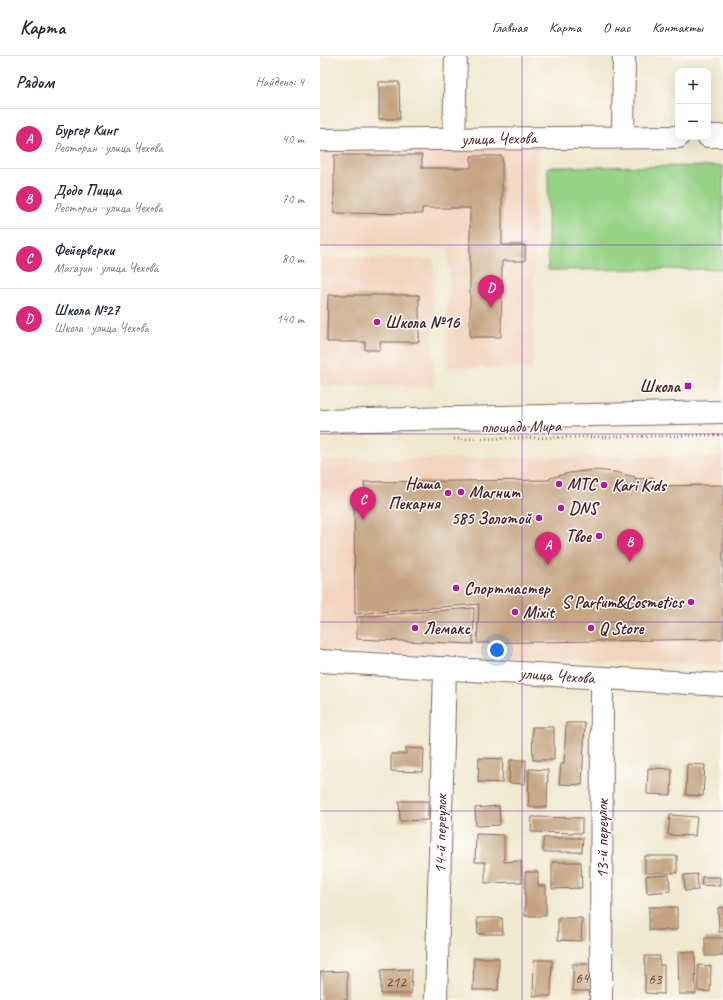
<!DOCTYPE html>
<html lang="ru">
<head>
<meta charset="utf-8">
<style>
  :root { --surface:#fff; --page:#f2f2f3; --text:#1f2937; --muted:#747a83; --line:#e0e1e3; --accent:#db2777 }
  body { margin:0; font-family:Caveat,sans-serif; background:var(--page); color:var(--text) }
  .controls { position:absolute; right:12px; top:12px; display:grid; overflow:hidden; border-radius:8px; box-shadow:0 4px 16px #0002 }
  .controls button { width:36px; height:36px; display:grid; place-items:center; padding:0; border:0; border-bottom:1px solid var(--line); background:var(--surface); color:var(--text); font:20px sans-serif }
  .you { position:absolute; left:177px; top:594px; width:14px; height:14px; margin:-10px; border:3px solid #fff; border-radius:50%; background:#1a73e8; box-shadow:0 0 0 6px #1a73e833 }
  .badge { display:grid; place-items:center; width:26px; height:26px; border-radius:50%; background:var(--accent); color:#fff; font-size:13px; font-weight:700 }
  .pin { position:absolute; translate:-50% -33px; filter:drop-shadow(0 1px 2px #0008) }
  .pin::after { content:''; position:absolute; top:21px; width:14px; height:12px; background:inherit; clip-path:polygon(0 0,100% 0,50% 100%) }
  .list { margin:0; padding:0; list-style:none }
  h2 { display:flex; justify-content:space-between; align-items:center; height:52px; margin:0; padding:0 16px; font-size:17px }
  h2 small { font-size:13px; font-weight:400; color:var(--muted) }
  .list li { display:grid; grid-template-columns:26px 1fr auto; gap:12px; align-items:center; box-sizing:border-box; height:60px; padding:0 16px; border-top:1px solid var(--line) }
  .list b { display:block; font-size:15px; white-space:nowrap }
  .list p { margin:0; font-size:13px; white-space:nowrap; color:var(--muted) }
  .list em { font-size:13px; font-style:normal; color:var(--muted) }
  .map { position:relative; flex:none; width:403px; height:944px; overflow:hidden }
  header { display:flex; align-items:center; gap:24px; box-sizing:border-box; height:56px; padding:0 20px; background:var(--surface); border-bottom:1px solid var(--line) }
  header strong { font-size:19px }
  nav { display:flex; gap:22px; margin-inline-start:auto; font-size:14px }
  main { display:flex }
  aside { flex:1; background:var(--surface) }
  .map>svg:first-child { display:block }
</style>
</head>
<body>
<header>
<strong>Карта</strong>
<nav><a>Главная</a><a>Карта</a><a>О нас</a><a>Контакты</a></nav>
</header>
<main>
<aside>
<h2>Рядом<small>Найдено: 4</small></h2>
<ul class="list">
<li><span class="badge">A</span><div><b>Бургер Кинг</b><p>Ресторан · улица Чехова</p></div><em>40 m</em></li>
<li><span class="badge">B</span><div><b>Додо Пицца</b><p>Ресторан · улица Чехова</p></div><em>70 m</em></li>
<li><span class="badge">C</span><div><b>Фейерверки</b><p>Магазин · улица Чехова</p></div><em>80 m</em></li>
<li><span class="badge">D</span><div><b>Школа №27</b><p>Школа · улица Чехова</p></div><em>140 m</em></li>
</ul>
</aside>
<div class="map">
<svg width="403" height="944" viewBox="0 0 403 944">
  <rect width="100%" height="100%" fill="#fdfcf7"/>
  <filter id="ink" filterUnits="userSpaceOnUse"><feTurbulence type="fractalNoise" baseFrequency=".025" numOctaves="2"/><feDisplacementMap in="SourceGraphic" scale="8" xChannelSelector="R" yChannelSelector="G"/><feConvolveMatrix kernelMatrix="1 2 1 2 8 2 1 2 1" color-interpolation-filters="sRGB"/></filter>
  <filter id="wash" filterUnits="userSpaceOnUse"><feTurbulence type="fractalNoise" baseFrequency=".012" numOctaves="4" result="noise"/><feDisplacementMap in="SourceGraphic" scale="16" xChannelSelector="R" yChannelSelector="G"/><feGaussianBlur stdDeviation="0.9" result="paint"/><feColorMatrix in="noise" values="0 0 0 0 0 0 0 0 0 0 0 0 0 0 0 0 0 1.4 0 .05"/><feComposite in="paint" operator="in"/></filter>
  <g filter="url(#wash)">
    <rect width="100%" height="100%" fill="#efe9cf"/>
    <g fill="#f2d4be">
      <polygon points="0,90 216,92 213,312 127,312 128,192 0,191"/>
      <polygon points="0,201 114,203 113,331 0,330"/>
      <polygon points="403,400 403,609 0,595 0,404"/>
    </g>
    <polygon fill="#97d387" stroke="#707959" points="403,110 403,213 228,214 228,111"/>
    <g id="blocks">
      <g fill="#c4a380">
        <polygon points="59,26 79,26 80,63 59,63"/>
        <polygon points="14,99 102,99 102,112 151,112 151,100 182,100 182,189 205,189 205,205 182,205 181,281 150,281 150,152 102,152 102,158 14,157"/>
        <polygon points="8,239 99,239 99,286 60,286 60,294 45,294 45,286 7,286"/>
        <polygon points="273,414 295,416 315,421 315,423 334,422 334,430 403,429 403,583 157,587 159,548 35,558 34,441 45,441 44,426 230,424 230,422 249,417"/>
        <polygon points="154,552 153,588 37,583 37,561"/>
        <polygon points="246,667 265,667 262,729 239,728 241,708 244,708"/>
        <polygon points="212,671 234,671 234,704 213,704"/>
        <polygon points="86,692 104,693 103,716 71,715 71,698 86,698"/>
        <polygon points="159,702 183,703 182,727 158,726"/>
        <polygon points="190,704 206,704 205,728 189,727"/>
        <polygon points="367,708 385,709 383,740 366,739"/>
        <polygon points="328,712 352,713 351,739 327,738"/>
        <polygon points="209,713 228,714 227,751 208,751"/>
        <polygon points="79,745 108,745 108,764 80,765"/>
        <polygon points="179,750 180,769 156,770 155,752"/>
        <polygon points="350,759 377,761 375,780 348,779"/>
        <polygon points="212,761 262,762 262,777 211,776"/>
        <polygon points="156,778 184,779 184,806 201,805 202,826 165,827 165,806 155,806"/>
        <polygon points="223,782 263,782 262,796 223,796"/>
        <rect x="325" y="800" width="32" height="17"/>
        <polygon points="232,806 261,806 262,832 232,833"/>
        <polygon points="205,816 218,816 218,830 226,830 226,860 205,860"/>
        <polygon points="377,818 378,834 365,835 364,819"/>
        <polygon points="349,819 350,835 327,837 326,820"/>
        <polygon points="382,821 400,821 400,830 381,829"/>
        <rect x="329" y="851" width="28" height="23"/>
        <polygon points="403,851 403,876 399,876 398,852"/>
        <polygon points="157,862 182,862 183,878 158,878"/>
        <polygon points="238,862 262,862 261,885 238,884"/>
        <rect x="385" y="882" width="18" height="18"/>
        <polygon points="358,896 375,896 376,938 359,938"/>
        <polygon points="325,900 340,900 339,909 344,909 344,938 325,937"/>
        <polygon points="154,902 179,902 178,934 153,934"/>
        <polygon points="214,904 232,904 231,940 213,940"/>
        <rect x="253" y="908" width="18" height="27"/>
        <polygon points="378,909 391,910 390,936 378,935"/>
        <polygon points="92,913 91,938 61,938 61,914"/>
        <polygon points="27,915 27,944 0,944 0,916"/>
      </g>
    </g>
  </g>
  <g filter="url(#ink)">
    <use href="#blocks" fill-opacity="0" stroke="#846664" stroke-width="1"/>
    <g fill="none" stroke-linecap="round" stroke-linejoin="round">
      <g stroke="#846664" stroke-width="24">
        <g id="minor">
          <polyline points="388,80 403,80"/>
          <polyline points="303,81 304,0"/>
          <polyline points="134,83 136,0"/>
          <polyline points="0,84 358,81"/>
          <polyline points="0,605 403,629"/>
          <polyline points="116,944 125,612"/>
          <polyline points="281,944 282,622"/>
        </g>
      </g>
      <g stroke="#846664" stroke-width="24">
        <polyline id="major" points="0,365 403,356"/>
      </g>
      <polyline stroke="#846664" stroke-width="2.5" stroke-dasharray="1 3" stroke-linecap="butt" points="134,383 403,379"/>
      <use href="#minor" stroke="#fff" stroke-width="22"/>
      <use href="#major" stroke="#fff" stroke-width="22"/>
    </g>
  </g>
  <path fill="none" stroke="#7b2cbf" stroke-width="1" stroke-opacity="0.55" d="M202,0v944M0,189h403M0,378h403M0,566h403M0,755h403"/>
  <g fill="#b5179e" stroke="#fdfcf7" stroke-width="1.5">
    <circle cx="57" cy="266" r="4"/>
    <rect x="364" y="326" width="8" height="8" rx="2"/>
    <circle cx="239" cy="428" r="4"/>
    <circle cx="284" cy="429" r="4"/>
    <circle cx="141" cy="436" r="4"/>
    <circle cx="128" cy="437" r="4"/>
    <circle cx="241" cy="452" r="4"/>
    <circle cx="219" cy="462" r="4"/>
    <circle cx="279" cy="480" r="4"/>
    <circle cx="136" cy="532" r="4"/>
    <circle cx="371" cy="546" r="4"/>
    <circle cx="195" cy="556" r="4"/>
    <circle cx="95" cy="572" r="4"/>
    <circle cx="271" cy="572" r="4"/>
  </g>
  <g text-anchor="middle" stroke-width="3" stroke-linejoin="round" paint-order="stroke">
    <g font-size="15" fill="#684040">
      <text x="262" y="927">64</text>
      <text x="335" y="928">63</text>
      <text x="76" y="931">212</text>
    </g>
    <g font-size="17" fill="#4a1f2b" stroke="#fdfcf7">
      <text transform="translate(179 82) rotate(-1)" y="6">улица Чехова</text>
      <text transform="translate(201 370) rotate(-1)" y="6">площадь Мира</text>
      <text transform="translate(237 619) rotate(4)" y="6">улица Чехова</text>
      <text transform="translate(120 778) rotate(-89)" y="6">14-й переулок</text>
      <text transform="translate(282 783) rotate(-90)" y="6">13-й переулок</text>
    </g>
    <g font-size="17" font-weight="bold" fill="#4a1f2b" stroke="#fdfcf7" text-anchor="start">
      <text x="65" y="272">Школа №16</text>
      <text x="360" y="336" text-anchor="end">Школа</text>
      <text x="120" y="433" text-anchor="end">Наша<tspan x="120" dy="20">Пекарня</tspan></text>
      <text x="247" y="434">МТС</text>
      <text x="292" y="435">Kari Kids</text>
      <text x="149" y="442">Магнит</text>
      <text x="249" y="458">DNS</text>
      <text x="211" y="468" text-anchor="end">585 Золотой</text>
      <text x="271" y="486" text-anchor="end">Твое</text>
      <text x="144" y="538">Спортмастер</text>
      <text x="363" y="552" text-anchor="end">S Parfum&amp;Cosmetics</text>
      <text x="203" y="562">Mixit</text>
      <text x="103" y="578">Лемакс</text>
      <text x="279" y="578">Q Store</text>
    </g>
  </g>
</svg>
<div class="controls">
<button>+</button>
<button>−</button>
</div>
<div class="you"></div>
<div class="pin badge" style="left:228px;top:509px">A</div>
<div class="pin badge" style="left:310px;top:506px">B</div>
<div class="pin badge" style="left:43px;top:464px">C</div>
<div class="pin badge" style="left:171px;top:252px">D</div>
</div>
</main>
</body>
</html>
